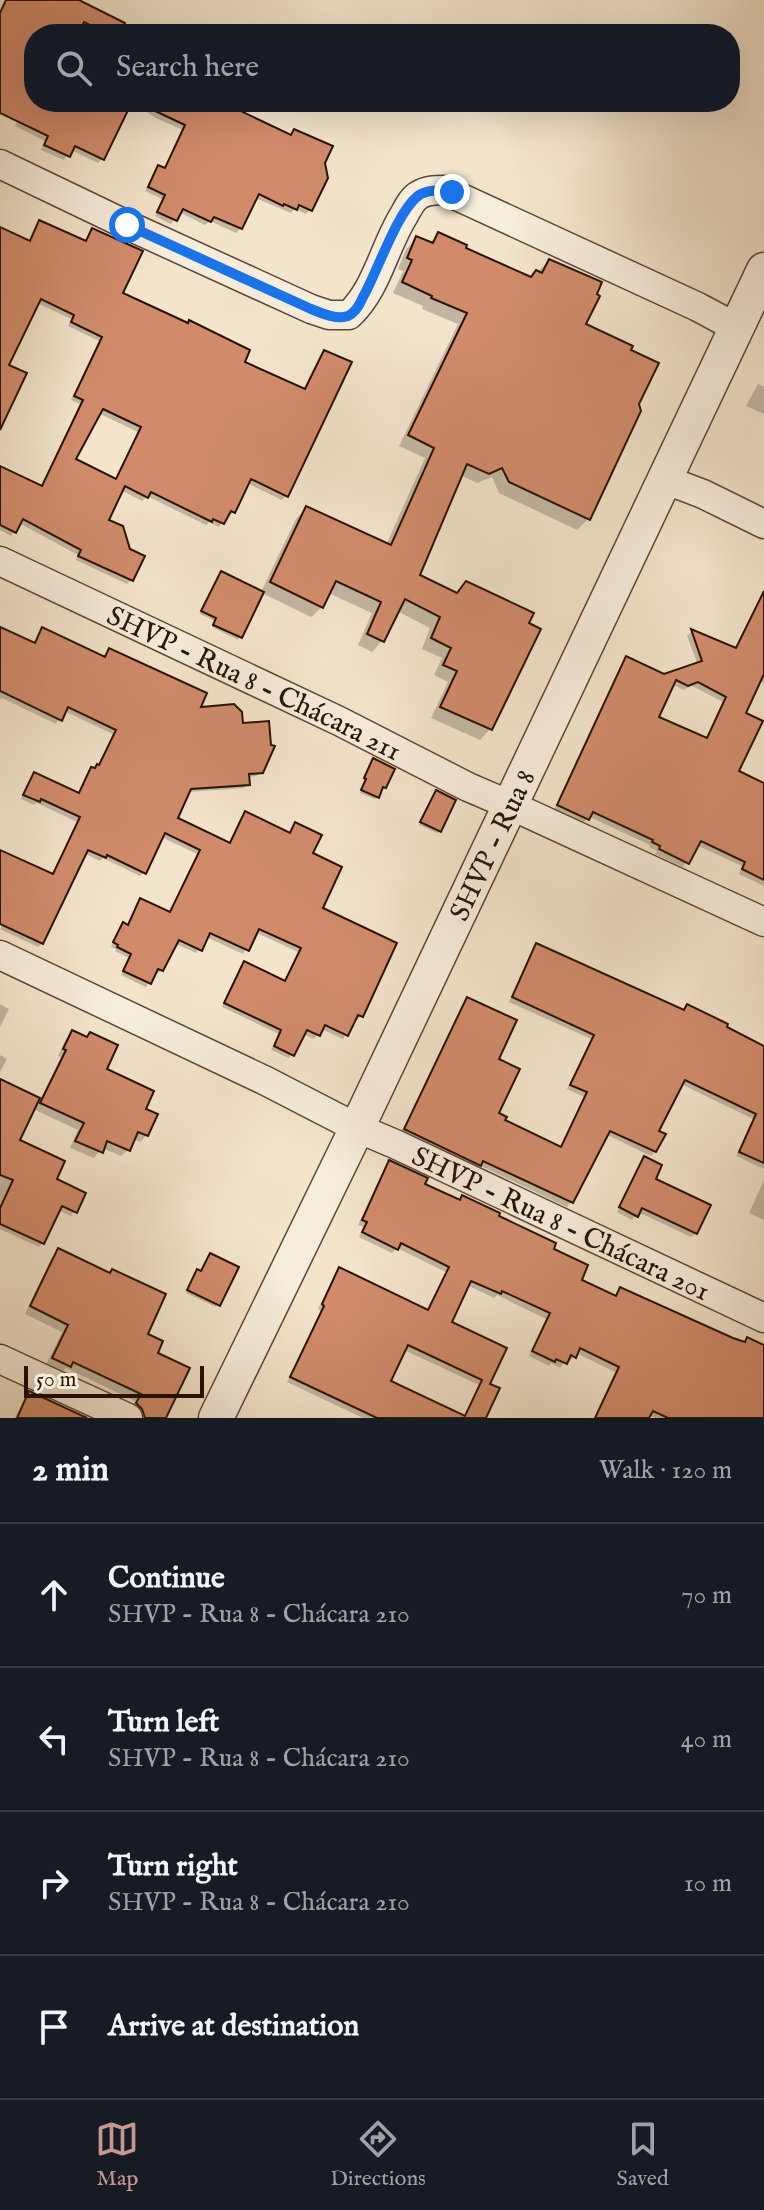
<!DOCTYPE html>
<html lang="en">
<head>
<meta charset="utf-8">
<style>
  :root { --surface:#171b24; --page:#20242c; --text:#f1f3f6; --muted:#9ea1a6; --line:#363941; --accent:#c59692 }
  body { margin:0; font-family:"IM FELL English",serif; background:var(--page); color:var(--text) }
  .scale { position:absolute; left:24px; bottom:20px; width:180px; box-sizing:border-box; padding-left:8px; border:4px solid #2a1203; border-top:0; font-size:22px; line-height:28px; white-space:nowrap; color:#2a1203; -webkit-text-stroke:6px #f7eddd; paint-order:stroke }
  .stop { position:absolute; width:24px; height:24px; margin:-18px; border:6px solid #1a73e8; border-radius:50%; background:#fff }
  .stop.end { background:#1a73e8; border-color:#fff; box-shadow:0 2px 8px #0008 }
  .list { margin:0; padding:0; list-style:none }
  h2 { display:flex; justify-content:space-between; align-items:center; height:104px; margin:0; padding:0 32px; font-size:34px }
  h2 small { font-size:26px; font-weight:400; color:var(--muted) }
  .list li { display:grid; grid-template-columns:52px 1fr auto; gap:24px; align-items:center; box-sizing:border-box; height:144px; padding:0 32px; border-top:2px solid var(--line) }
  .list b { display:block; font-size:30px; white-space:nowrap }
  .list p { margin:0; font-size:26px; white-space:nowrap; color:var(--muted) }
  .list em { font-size:26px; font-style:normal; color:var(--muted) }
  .icon { flex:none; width:44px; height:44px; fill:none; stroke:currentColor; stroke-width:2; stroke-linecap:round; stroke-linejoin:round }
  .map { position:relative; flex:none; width:764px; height:1418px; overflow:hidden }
  .search { position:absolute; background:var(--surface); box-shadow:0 8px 32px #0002; left:24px; right:24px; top:24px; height:88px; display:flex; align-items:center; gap:20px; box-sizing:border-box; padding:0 28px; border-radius:32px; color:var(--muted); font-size:30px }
  .sheet { height:680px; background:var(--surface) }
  nav { display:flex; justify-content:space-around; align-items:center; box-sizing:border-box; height:112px; border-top:2px solid var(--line); background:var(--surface); font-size:22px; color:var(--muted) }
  nav a { display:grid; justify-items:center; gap:4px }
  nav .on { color:var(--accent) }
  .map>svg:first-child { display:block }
</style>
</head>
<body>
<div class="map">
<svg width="764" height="1418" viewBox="0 0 764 1418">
  <rect width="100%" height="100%" fill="#f3e4cb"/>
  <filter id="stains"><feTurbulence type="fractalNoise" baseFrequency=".0025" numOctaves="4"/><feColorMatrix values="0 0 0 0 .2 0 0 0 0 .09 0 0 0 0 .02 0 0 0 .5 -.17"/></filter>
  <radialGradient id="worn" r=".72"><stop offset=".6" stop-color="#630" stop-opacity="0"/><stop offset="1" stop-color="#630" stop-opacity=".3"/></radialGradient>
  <g fill="#0003" fill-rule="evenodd">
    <polygon points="5,0 73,0 145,34 34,34 34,102 130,102 102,159 98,163 71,150 64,160 41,150 45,141 15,126 17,122 0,114 0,11"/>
    <polygon points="131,102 232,102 229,107 290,135 295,131 323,162 326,178 310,210 306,214 295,209 291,213 255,198 241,228 236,233 210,221 205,225 179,212 171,224 155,216 162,199 145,191 154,172 158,168 164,170 183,130 156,118"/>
    <path d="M40,223l45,19 8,-11 27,63 123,69 60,27 17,-34 4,-4 -38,144 -4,4 -35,-17 -14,29 -4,4 -2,-1 -8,12 -10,-5 -3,3 -59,-29 -5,5 -21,-11 -15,31 25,59 -4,4 -51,-24 2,-5 -59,-32 -8,13 -11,-6v-63l40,21 40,-84 -9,-4 28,-59 -31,-15 3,-7 -34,-16 -37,14v-88l28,13zM98,413l40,19 -23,48 -42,-20z"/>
    <polygon points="438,234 463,249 530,279 549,261 583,325 636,404 639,411 588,519 577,530 499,493 492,477 477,483 460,475 417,576 456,595 490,729 480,740 431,718 448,682 434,675 442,658 422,649 430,628 397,611 382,641 372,652 358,645 372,613 328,593 322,607 311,617 262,593 238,640 212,627 215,621 200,614 219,576 261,592 296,519 306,508 386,545 425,458 399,446 458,324 422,309 423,306 393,293 403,271 398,269 406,249 417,238 429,244"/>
    <polygon points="758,384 764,387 764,414 746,406"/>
    <path d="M761,599l3,2v82l-4,-2 -16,31 -7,60 27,12v102l-25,-12 3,-8 -46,-21 -13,22 -28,-13 2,-3 -8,-4 1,-2 -62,-29 -5,8 -29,-14 68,-147 5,-4 37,18 34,-12 -11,-29 4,-4 43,18 23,-46zM672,684l11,6 9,-4 31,16 -18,38 -49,-22z"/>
    <polygon points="0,629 33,645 43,629 103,658 109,650 197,710 241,725 261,772 256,776 247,777 248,784 244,788 188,792 175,819 228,844 241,817 245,813 289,835 296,824 310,854 321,909 395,944 361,1016 357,1020 354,1019 343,1039 321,1029 314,1039 303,1034 289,1058 271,1050 279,1034 222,1007 240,968 244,964 284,983 298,952 255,932 243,954 206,937 196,953 176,944 161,970 157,974 154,973 146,987 121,975 129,958 115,951 116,949 111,947 119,929 123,925 127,926 137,905 141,901 169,914 197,854 161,837 144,872 140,876 103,858 100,861 84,853 42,943 38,947 0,929 3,924 0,923 0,852 52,876 77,822 37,803 34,805 21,799 30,779 34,775 77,795 88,773 98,765 113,734 64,711 56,724 2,698 0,700"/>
    <polygon points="371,762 385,787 381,789 375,799 360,793 366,782 363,780"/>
    <polygon points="436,792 440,831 437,833 419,825"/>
    <polygon points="537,945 724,1028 764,1049 764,1169 736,1156 753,1119 681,1084 657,1132 655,1151 651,1156 605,1134 571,1202 567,1207 479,1165 475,1169 401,1134 463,1003 467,999 496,1060 496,1114 502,1121 560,1148 584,1097 567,1089 591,1039 509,1002 533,949"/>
    <polygon points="0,1004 9,1009 0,1027"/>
    <polygon points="73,1033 104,1070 144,1110 147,1135 140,1142 133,1139 128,1150 121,1156 102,1148 94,1158 70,1148 78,1130 33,1109 17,1141 54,1180 83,1194 71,1216 58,1210 43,1243 39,1247 0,1229 0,1081 40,1100 61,1057 58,1056 66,1039"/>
    <polygon points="0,1055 7,1059 0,1072"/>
    <polygon points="645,1159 653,1180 696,1233 691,1237 638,1212 632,1220 617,1212 640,1163"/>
    <path d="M390,1163l32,22 36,17 5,-5 88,53 28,31 35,17 7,-9 122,55 5,-5 16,7v72h-110l-6,-3 -1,3h-53l21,-46 -39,-19 -6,8 -4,-1 -6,8 -9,-5 -2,3 -20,-10 17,-37 -49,-24 -3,3 -27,-13 -18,38 38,62 -3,33h-121l-76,-36 34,-71 -3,-2 17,-34 4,-5 88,41 19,-39 -49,-24 -5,5 -33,-16 5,-10 -6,-2 27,-58zM404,1350l75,35 -15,32 -76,-35z"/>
    <polygon points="764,1180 764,1220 749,1213"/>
    <polygon points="59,1250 109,1275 155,1354 164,1418 137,1418 131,1411 135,1401 66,1368 62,1372 46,1365 62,1332 25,1314 52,1257"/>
    <polygon points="237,1268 216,1307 186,1293 195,1274"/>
    <polygon points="30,1394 83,1418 15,1418 23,1401"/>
  </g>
  <g fill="#d18b6b" stroke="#2a1203" stroke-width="2" fill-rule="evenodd">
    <polygon points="6,0 79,0 125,23 120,34 109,34 84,22 78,34 34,34 34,102 132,102 104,160 75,146 70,157 44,145 48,136 0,113 0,13"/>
    <polygon points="136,102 222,102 291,135 294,129 333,146 325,163 328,178 312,211 299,205 297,210 284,204 283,206 259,194 242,229 214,217 211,222 183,209 177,221 157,212 165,195 148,187 158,165 165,168 185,125"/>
    <path d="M39,220l47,21 6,-13 51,23 -20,42 65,30 1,-3 61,30 -5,12 60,27 19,-39 28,12 -64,135 -37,-18 -16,34 -4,-2 -7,13 -11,-5 -1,3 -61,-30 -3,6 -23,-12 -16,34 14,6 7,23 15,7 -12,25 -55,-25 3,-6 -58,-31 -7,14 -16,-8v-59l42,20 41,-86 -9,-4 28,-59 -31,-15 3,-7 -33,-16 -32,66 18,8 -27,57v-203l30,14zM103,409l38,18 -25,52 -40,-20z"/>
    <polygon points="438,232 467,245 466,248 531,277 536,270 542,273 549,259 602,282 597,294 600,296 586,324 633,346 631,350 659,363 639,404 641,411 590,520 509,482 502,468 489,474 467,464 420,575 457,593 466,581 534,613 529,623 541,629 492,730 440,707 457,671 443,665 451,648 431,638 440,617 405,599 384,642 367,634 381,602 336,581 323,608 270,582 306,506 391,545 434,448 408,435 467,313 431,298 432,296 402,282 412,260 407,258 416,236 433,243"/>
    <polygon points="221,571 264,592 242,638 213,625 216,618 201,611"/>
    <path d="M764,591v83l-18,39 17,8 -24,50 25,12v97l-22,-11 3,-7 -44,-21 -12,23 -30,-15 1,-3 -8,-4 1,-2 -60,-28 -4,8 -32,-15 69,-149 38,18 38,-13 -11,-32 45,19zM676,680l12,6 10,-4 28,15 -19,41 -48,-21z"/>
    <polygon points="0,627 35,643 42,627 105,657 109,648 207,693 201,707 234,704 242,712 243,723 269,721 271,745 275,746 263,773 249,774 250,785 191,789 178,818 230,843 245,811 290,833 295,822 322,835 313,853 342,867 323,908 397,943 363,1017 358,1015 348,1036 325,1025 320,1036 307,1030 294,1056 274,1046 281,1030 224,1003 244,961 285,981 301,948 259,929 249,951 210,933 202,951 179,940 163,971 158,969 151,984 123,971 131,954 117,947 118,945 113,942 123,922 128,925 140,898 170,912 200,850 165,833 146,874 107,855 106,858 88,850 43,944 0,924 0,850 53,874 80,817 41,799 40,802 23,795 34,772 79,793 91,767 95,768 97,764 99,765 116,730 68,707 62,721 0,691"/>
    <polygon points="373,758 395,769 386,788 383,787 379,798 361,790 366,779 364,778"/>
    <polygon points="436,790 456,800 441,832 420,822"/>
    <polygon points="536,943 684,1010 687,1004 728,1024 727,1027 764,1046 764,1163 739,1152 756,1114 685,1080 659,1131 666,1134 656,1152 610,1131 573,1203 483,1161 481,1166 404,1129 467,997 517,1020 499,1059 520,1069 499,1113 507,1117 505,1120 561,1147 587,1092 570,1085 594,1035 512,997"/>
    <polygon points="72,1030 87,1037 90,1032 118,1045 107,1069 154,1091 146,1109 158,1114 148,1136 138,1132 130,1151 107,1141 103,1153 75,1141 84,1123 40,1103 66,1050 63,1049"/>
    <polygon points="0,1079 40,1098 20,1140 65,1161 57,1179 86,1193 77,1213 62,1206 44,1244 0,1224 0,1208 13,1180 0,1175"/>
    <polygon points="644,1156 662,1165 656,1179 711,1205 697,1234 642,1208 638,1217 619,1207"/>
    <path d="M389,1160l39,18 -3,6 35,16 2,-5 38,18 -1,3 57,27 -2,6 34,16 -6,15 34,16 4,-9 113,51 12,4 2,-5 17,8v73h-96l-15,-7 -4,7h-54l24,-51 -39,-19 -4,10 -5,-3 -4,9 -11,-5 -1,3 -23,-11 18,-38 -48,-22 -1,3 -30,-13 -19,41 55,26 -17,36 10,4 -14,30h-109l-87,-41 34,-71 -2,-2 17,-37 89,43 21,-43 -48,-24 -3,7 -36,-18 5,-10 -5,-2zM408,1345l74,35 -17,36 -74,-35z"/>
    <polygon points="58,1248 110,1273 112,1269 166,1294 148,1334 163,1341 158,1353 190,1368 166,1418 145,1418 142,1409 136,1403 141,1394 73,1362 71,1367 52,1358 68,1325 30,1306"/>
    <polygon points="210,1253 239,1267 220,1306 187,1290 197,1269 201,1271"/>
    <polygon points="29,1391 87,1418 17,1418"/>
  </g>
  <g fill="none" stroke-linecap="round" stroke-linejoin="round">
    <g stroke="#5c4635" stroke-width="31">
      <g id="minor">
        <path d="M0,164l127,61 184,84 18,6h20c28,-26 35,-68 55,-100 4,-7 8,-16 15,-20 8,-5 17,-5 25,-5l254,117 39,21"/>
        <polyline points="666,480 703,494 764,524"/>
        <path id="s1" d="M0,561l339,160 129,66 42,18 254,117"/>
        <path id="s2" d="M0,955l266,126 91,47 38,16 369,174"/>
        <polyline points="0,1359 128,1418"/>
      </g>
    </g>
    <g stroke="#5c4635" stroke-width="37">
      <g id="tertiary">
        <path id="s3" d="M216,1418l141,-290 407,-858"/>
      </g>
    </g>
    <use href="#minor" stroke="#f7eddd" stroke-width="28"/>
    <use href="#tertiary" stroke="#f7eddd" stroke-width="34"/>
  </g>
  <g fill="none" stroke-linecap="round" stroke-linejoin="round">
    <path stroke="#1a73e8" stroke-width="10" d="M127,225l184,84c10,4 26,11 37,7 7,-3 12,-12 15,-19 14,-24 36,-91 58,-103 10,-5 21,-4 31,-2"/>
  </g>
  <g text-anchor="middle" stroke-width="6" stroke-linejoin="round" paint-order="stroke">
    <g font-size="28" fill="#2a1203" stroke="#f7eddd">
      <text dy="10" stroke="none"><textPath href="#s1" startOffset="282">SHVP - Rua 8 - Chácara 211</textPath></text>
      <text dy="10" stroke="none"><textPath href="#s3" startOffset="636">SHVP - Rua 8</textPath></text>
      <text dy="10" stroke="none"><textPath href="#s2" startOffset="622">SHVP - Rua 8 - Chácara 201</textPath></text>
    </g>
  </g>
  <rect width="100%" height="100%" filter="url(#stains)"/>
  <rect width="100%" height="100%" fill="url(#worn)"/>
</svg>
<div class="scale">50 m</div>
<div class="stop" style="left:127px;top:225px"></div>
<div class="stop end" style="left:452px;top:192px"></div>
<div class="search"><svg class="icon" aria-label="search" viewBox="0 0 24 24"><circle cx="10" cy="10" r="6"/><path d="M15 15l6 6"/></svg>Search here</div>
</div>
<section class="sheet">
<h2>2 min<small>Walk · 120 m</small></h2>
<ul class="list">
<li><svg class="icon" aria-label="ahead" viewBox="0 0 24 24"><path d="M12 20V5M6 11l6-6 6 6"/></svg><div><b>Continue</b><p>SHVP - Rua 8 - Chácara 210</p></div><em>70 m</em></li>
<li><svg class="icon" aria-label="left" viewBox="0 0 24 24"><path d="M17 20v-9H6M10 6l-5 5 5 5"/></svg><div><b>Turn left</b><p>SHVP - Rua 8 - Chácara 210</p></div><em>40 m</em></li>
<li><svg class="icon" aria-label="right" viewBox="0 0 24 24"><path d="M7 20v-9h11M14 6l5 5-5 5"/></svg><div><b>Turn right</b><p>SHVP - Rua 8 - Chácara 210</p></div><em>10 m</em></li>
<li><svg class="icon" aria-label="arrive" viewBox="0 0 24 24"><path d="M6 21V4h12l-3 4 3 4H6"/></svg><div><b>Arrive at destination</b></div></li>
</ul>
</section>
<nav>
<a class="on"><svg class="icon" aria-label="map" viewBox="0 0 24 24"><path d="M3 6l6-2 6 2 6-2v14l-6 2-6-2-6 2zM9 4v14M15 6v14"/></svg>Map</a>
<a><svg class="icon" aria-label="directions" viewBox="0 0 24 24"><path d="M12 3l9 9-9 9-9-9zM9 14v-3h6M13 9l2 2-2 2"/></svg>Directions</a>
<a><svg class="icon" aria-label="saved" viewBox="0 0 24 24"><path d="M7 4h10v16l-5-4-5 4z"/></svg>Saved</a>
</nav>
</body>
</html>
